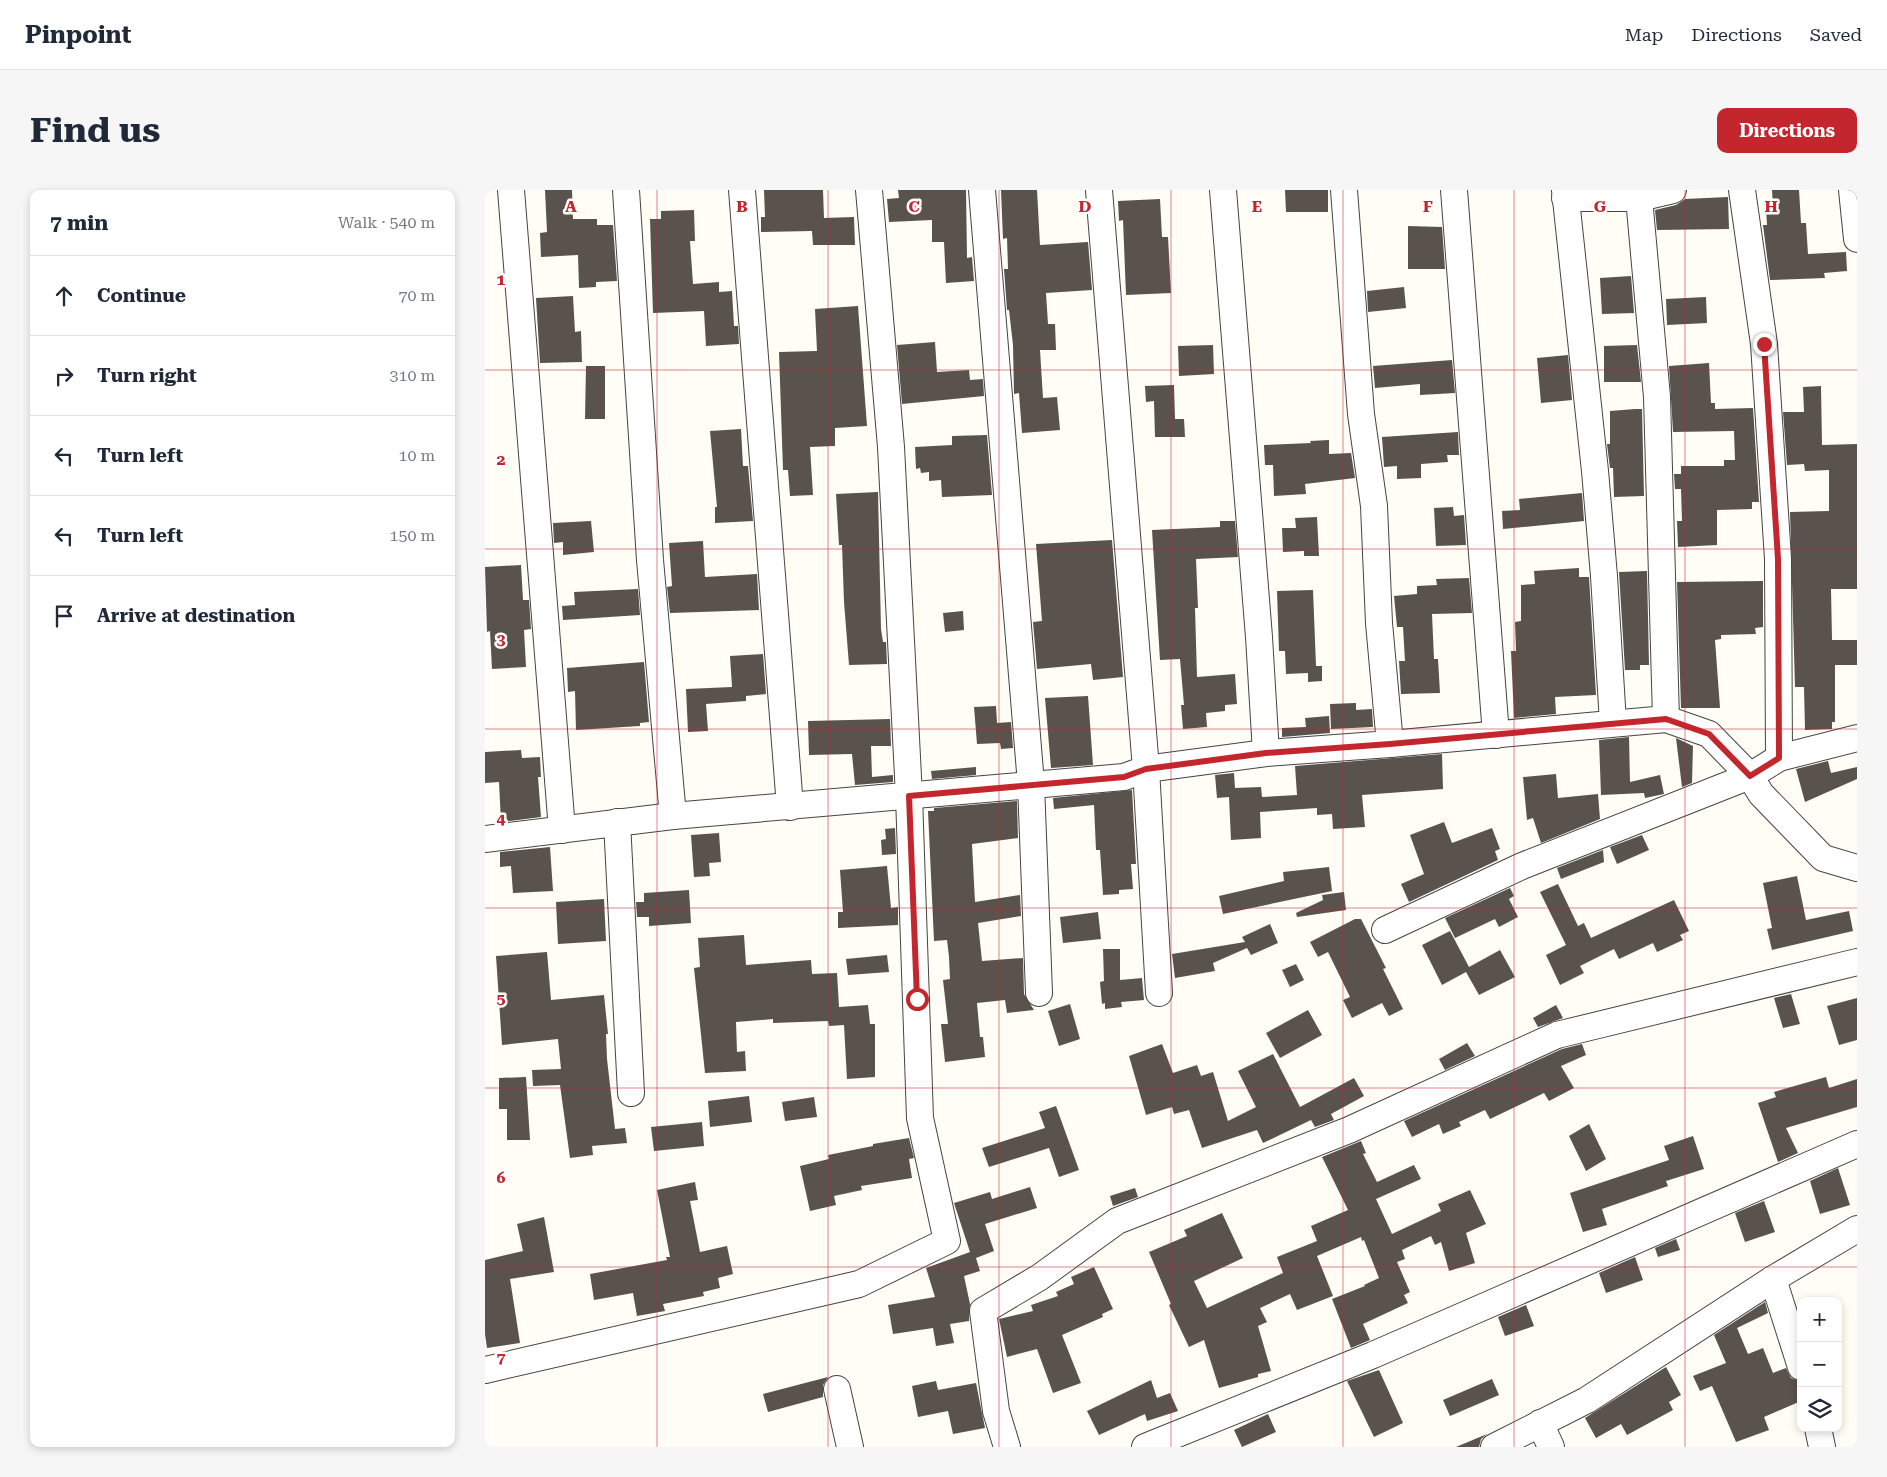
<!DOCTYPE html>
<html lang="en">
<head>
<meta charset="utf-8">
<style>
  :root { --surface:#fff; --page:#f6f6f7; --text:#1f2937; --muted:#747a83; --line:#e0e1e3; --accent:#c4262e }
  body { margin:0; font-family:"Roboto Serif",serif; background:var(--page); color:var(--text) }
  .controls { position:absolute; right:15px; bottom:15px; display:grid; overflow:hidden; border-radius:10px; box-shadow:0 2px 8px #0003 }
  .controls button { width:45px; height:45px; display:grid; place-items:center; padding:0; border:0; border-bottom:1px solid var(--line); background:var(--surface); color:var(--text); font:25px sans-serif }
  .stop { position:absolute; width:15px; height:15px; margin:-11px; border:4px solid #c4262e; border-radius:50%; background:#fff }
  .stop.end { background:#c4262e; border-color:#fff; box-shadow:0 1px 5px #0008 }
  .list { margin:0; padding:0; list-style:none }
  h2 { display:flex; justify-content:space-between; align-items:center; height:65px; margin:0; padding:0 20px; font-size:21px }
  h2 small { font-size:16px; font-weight:400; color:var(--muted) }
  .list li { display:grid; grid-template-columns:32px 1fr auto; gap:15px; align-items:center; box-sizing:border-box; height:80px; padding:0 20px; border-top:1px solid var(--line) }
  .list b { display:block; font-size:19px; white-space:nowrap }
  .list em { font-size:16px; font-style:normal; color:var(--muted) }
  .icon { flex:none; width:28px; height:28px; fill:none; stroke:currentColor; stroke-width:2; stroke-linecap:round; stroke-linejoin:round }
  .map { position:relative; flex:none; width:1372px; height:1257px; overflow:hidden; border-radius:10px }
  header { display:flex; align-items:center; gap:30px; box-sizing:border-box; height:70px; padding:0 25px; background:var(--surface); border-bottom:1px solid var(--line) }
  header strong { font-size:24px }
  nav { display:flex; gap:28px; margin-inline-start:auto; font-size:18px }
  .intro { display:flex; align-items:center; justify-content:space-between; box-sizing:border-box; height:120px; padding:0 30px }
  h1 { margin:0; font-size:35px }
  .button { padding:12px 22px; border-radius:10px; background:var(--accent); color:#fff; font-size:18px; font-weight:700 }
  main { display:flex; gap:30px; padding:0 30px }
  aside { flex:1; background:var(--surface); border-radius:10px; box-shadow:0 2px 8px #0003 }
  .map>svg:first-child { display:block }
</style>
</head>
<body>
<header>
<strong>Pinpoint</strong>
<nav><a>Map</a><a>Directions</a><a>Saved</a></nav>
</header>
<div class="intro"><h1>Find us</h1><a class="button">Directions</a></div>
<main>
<aside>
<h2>7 min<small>Walk · 540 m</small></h2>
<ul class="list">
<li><svg class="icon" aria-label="ahead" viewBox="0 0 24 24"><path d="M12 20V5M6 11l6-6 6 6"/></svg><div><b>Continue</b></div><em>70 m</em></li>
<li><svg class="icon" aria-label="right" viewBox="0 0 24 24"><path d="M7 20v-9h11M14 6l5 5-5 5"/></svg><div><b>Turn right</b></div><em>310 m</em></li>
<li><svg class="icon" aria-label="left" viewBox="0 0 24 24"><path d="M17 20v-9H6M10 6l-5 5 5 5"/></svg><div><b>Turn left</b></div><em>10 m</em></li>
<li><svg class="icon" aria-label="left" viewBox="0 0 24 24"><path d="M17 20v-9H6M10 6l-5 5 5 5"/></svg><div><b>Turn left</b></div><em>150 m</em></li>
<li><svg class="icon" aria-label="arrive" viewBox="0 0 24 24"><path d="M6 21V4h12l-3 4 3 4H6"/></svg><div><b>Arrive at destination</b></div></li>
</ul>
</aside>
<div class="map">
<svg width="1372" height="1257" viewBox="0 0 1372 1257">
  <rect width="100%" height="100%" fill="#fffdf5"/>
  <g fill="#5a524d">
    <polygon points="60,0 87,0 88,29 112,29 112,35 128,35 132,91 111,92 111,97 94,98 93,65 56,67 55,43 62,42"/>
    <polygon points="279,0 338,0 339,28 369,27 370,55 328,55 327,41 276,42 276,27 280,27"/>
    <polygon points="413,0 481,0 482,68 487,67 489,91 461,93 459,52 447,52 447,30 404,32 402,9 414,8"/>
    <polygon points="516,0 552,0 555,55 603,52 607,100 561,103 563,134 570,134 571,160 555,160 558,208 572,207 575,240 537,243 534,203 529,204 528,155 524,120 522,120 519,79 523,79 522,48 518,49"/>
    <polygon points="800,0 843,0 843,22 801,22"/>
    <polygon points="1287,0 1314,0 1316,33 1321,33 1323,64 1361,62 1362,81 1339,83 1340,88 1285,90 1278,35 1282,35 1281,18 1288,17"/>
    <polygon points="1243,7 1244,39 1172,40 1170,20 1191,15 1200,9"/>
    <polygon points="675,9 677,47 683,47 686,103 641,105 638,30 634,31 633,11"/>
    <polygon points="209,20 210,51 205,51 208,94 234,92 234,102 247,101 249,136 253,136 254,154 221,156 219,121 168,123 165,29 176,29 176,21"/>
    <polygon points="923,36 957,37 960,79 923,79"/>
    <polygon points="1146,86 1149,123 1117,124 1115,88"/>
    <polygon points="919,97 921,118 883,122 882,101"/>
    <polygon points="88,106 90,142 96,141 97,172 55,173 51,108"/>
    <polygon points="1221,107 1222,133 1182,135 1181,109"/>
    <polygon points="373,116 382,236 350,238 350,256 325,257 328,305 305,306 303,280 298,280 294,162 332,161 330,119"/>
    <polygon points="450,152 452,182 484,180 485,190 498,189 499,206 417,214 412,155"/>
    <polygon points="728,155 729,184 694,186 693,156"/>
    <polygon points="1152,155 1156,192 1119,192 1119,156"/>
    <polygon points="1083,165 1087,210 1056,213 1052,168"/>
    <polygon points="967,170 970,203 935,205 935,194 890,198 888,176"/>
    <polygon points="1224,173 1226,213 1230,213 1230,219 1268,218 1274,312 1267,312 1267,319 1232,320 1232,355 1193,357 1192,331 1197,331 1196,299 1190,299 1189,284 1196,284 1196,276 1239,276 1239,270 1250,270 1249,241 1188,242 1184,176"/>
    <polygon points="101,176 120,176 120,229 100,229"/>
    <polygon points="689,195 690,229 699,229 700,247 670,247 669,211 661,212 660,196"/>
    <polygon points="1336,196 1337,255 1372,254 1372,399 1346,399 1347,450 1372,450 1372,475 1350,475 1350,532 1347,532 1347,539 1320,540 1319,497 1310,497 1305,322 1344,321 1344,280 1320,281 1319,274 1302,275 1298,222 1319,222 1318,197"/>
    <polygon points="1150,219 1157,219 1159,306 1129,307 1128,278 1125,278 1122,254 1125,254 1125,221"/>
    <polygon points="256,239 258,276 263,276 268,331 230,333 230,317 232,317 225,241"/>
    <polygon points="973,242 974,265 962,265 963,272 936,274 936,288 912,289 912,276 899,277 897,247"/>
    <polygon points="502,245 507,305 457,307 456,290 444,291 444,282 436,283 435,278 431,279 430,257 467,255 467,246"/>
    <polygon points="844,250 844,264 866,263 870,288 820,294 821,304 789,306 788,275 780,275 779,255 826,253 825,251"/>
    <polygon points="393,302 396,439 398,452 401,452 402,474 364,475 359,412 357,355 354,355 351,304"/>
    <polygon points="1097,303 1099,331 1018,339 1017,321 1035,320 1034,309"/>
    <polygon points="968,317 969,326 979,325 981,355 951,356 949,318"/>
    <polygon points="832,327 834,366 819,366 819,361 798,362 797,338 811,338 810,328"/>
    <polygon points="106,331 109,362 78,365 78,352 69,353 68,333"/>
    <polygon points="735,331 750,331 753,367 711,369 713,418 710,418 712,487 750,484 752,514 740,515 740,521 721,523 722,537 698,539 696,515 699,515 695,469 675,470 667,340 735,337"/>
    <polygon points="627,350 638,487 608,490 606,474 552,479 548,432 557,431 551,354"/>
    <polygon points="218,351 220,387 272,384 274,420 185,423 182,397 187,396 184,353"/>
    <polygon points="36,375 38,410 44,410 46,439 39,440 41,477 7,479 5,441 2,442 0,377"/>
    <polygon points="1094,378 1094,387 1104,387 1111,505 1070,507 1071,524 1029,528 1026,461 1031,461 1030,432 1036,431 1036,395 1050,394 1049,381"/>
    <polygon points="1162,381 1164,475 1155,475 1155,480 1140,480 1134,382"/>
    <polygon points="984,388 987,423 947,424 949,469 953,469 955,503 916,504 914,471 920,471 918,437 912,437 909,406 932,404 932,396 952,395 951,389"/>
    <polygon points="1278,391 1278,437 1270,438 1271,444 1236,445 1236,449 1230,450 1235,518 1196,518 1192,392"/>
    <polygon points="153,399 155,425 78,430 77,416 90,415 89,402"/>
    <polygon points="828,400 831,476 837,476 837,491 823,492 823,483 801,484 800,461 794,461 792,401"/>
    <polygon points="478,421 479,440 460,442 458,423"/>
    <polygon points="278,464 281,504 261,506 261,511 221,514 223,541 203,542 201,499 247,497 245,466"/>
    <polygon points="159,472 164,532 155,533 155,536 91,540 90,501 83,502 82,478"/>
    <polygon points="603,506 608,575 566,578 560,508"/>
    <polygon points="871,513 871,520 887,519 888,537 846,539 845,514"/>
    <polygon points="511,516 512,533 526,532 528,558 516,559 515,553 492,554 489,517"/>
    <polygon points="844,526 845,543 797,547 797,538 821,537 820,528"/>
    <polygon points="405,529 406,556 386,556 387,587 408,585 408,592 370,595 367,564 324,565 323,531"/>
    <polygon points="1144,547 1145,592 1175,585 1179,604 1160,608 1159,603 1116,605 1114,550"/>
    <polygon points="1191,548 1208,556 1207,593 1197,597"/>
    <polygon points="36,560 37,568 55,567 56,587 53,587 56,627 16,632 14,592 0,593 0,562"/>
    <polygon points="957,564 958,599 877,605 880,637 848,639 847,624 832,625 832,618 775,622 776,648 746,650 744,607 732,608 730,585 749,583 750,598 776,597 777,607 812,605 810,576"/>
    <polygon points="1343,571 1346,583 1372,577 1372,589 1320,612 1311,579"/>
    <polygon points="491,577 491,585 447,589 446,581"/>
    <polygon points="1071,584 1073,608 1113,604 1115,629 1056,653 1048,628 1042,630 1038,587"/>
    <polygon points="647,600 651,674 646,674 648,699 634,700 634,704 618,705 615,660 611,660 609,615 569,619 568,608"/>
    <polygon points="532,611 533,648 487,654 490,712 535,705 536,726 493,733 497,771 538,768 539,804 549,820 522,823 520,810 492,813 495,847 498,847 500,867 460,872 456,834 463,834 458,790 465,789 464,767 462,750 449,751 443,621 449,621 449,618"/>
    <polygon points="959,632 967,653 1007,638 1015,659 1010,661 1013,670 924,712 916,694 939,684 925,645"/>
    <polygon points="410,638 411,664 397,665 396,650 401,649 400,639"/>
    <polygon points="234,643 236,672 224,673 225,686 209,687 206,645"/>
    <polygon points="1157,645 1164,660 1132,674 1125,657"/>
    <polygon points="65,657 68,701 28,703 26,676 15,677 15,662"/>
    <polygon points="1118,660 1119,672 1076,689 1072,678"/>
    <polygon points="402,676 406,718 413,717 413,735 353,738 353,722 358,722 355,680"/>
    <polygon points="844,677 847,701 738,724 734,706 799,691 798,682"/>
    <polygon points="1312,686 1321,730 1364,721 1368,741 1287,760 1282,739 1287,738 1278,693"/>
    <polygon points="1073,694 1093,736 1099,733 1106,748 1189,710 1204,741 1195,745 1198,750 1172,762 1168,753 1134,769 1129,759 1095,776 1099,783 1075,795 1061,765 1081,755 1055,702"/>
    <polygon points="1025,698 1029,706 1024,709 1033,727 1014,737 1010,729 970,748 960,728"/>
    <polygon points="204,700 206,733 164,736 164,727 152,727 151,712 159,712 159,703"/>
    <polygon points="859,702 861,720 812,727 811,723 838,710 837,705"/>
    <polygon points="119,709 121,751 73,754 71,712"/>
    <polygon points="613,722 616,749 578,753 575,727"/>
    <polygon points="870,729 876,729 901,778 898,779 918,819 904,826 897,813 867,828 858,810 865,807 843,762 833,767 825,752"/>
    <polygon points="785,734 793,753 766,765 762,758 728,773 730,781 690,788 687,764 760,752 757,747"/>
    <polygon points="965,741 984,777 1015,760 1030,787 994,805 981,782 957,795 937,755"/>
    <polygon points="259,745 261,775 326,770 327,784 352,783 354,817 383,815 385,834 390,834 390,887 362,889 359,835 344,836 343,831 288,833 288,829 251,832 252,862 260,861 261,881 220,883 209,778 215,777 213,748"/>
    <polygon points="618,759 635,759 635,790 657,788 659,810 636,812 637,817 620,819 620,813 617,814 615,792 619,791"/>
    <polygon points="62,762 66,810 119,805 123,844 121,844 122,869 130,939 140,938 142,953 107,956 108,965 85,968 75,895 48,896 47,880 76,879 73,849 17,855 11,766"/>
    <polygon points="402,765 404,782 363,785 361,769"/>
    <polygon points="811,774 819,790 805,797 797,780"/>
    <polygon points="1306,804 1315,834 1298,838 1289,808"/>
    <polygon points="1372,808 1372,850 1354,855 1342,816"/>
    <polygon points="585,814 595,849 574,856 563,821"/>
    <polygon points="1071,815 1078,828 1053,837 1048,828"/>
    <polygon points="823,820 837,845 795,868 781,843"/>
    <polygon points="982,853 990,866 960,880 954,869"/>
    <polygon points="677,854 688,883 712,875 716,886 728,882 743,931 771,917 753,881 788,864 815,917 869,888 879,906 846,924 849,930 830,937 826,930 778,953 772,940 717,958 704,920 689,924 687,917 661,925 644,866"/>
    <polygon points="1097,854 1101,865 1076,876 1089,898 1064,911 1059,903 1005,929 1000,920 974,932 976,936 958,944 954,934 927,947 919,931 1077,859"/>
    <polygon points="41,887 45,950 22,950 22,919 14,919 14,888"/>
    <polygon points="1341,887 1344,898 1372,889 1372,917 1301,938 1313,963 1293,972 1273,913 1291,907 1289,902"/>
    <polygon points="264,906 267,932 225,937 223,911"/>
    <polygon points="329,907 332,927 300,931 297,912"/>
    <polygon points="571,916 594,980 574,987 564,958 504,977 497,958 560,938 554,922"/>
    <polygon points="217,932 219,956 169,961 166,937"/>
    <polygon points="1104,934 1121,969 1101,981 1084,946"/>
    <polygon points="1208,946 1219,979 1181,991 1183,996 1117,1019 1122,1035 1098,1042 1085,1003 1184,970 1179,956"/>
    <polygon points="424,948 429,968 424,969 427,988 376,996 377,1000 349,1006 351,1015 325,1021 315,976 344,969 343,965 388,956 388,954"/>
    <polygon points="876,951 881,963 878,964 892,992 929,975 936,989 891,1009 907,1044 956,1021 953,1014 985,1000 1001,1034 981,1043 990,1073 964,1081 956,1052 950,1055 946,1046 917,1060 920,1069 912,1072 925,1102 919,1105 923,1113 878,1134 885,1150 866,1158 847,1109 880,1096 879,1095 894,1088 879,1050 877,1051 876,1047 832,1066 848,1106 812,1120 805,1104 775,1118 782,1132 773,1136 786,1181 773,1184 773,1187 734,1198 719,1150 704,1157 684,1115 686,1114 664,1062 702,1046 699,1040 737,1023 758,1068 709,1091 722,1118 798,1083 792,1067 832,1051 826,1036 863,1020 837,967"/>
    <polygon points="1353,978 1365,1015 1335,1024 1325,991"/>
    <polygon points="210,992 213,1010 205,1011 215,1062 242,1056 248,1084 233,1088 235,1098 218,1102 219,1106 178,1114 180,1121 152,1126 148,1103 109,1110 105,1084 182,1070 181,1067 185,1067 172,1000"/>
    <polygon points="545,997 552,1018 500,1034 509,1061 491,1068 495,1081 479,1086 485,1114 484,1131 465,1134 469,1153 451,1156 448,1138 408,1144 403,1115 450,1107 441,1078 485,1062 469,1013 505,1002 507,1009"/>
    <polygon points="650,998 653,1007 628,1016 625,1006"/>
    <polygon points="1279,1011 1290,1042 1260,1052 1250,1023"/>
    <polygon points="59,1027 69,1082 25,1089 35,1153 2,1158 0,1144 0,1070 38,1061 32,1034"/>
    <polygon points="1191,1049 1195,1060 1173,1067 1170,1058"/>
    <polygon points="1150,1067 1158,1090 1121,1103 1114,1083"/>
    <polygon points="609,1077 628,1119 617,1124 618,1127 577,1145 596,1193 568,1203 552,1159 522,1167 514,1129 548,1121 546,1115 573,1106 571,1102 589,1094 586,1087"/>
    <polygon points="1280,1112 1283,1123 1252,1138 1263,1164 1278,1158 1288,1183 1301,1178 1306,1188 1316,1192 1316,1211 1279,1227 1284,1240 1251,1252 1227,1196 1215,1201 1208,1186 1241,1173 1229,1145"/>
    <polygon points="1041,1115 1049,1136 1020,1146 1013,1127"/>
    <polygon points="1181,1177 1196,1205 1184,1212 1188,1220 1142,1245 1136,1234 1111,1248 1100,1228"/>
    <polygon points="894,1180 918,1233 889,1247 862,1191"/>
    <polygon points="343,1187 338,1195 338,1207 283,1222 278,1204"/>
    <polygon points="1007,1189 1014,1205 965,1226 958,1210"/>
    <polygon points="666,1190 672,1208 685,1203 693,1221 662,1231 660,1224 614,1245 602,1221"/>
    <polygon points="451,1191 453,1200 491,1193 500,1238 468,1244 463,1221 433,1227 427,1196"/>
    <polygon points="783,1224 791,1242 757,1257 749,1240"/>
    <polygon points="1002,1244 996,1249 994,1257 971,1257"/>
  </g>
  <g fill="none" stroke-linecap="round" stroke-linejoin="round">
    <g stroke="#444" stroke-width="28">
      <g id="minor">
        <polyline points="26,0 77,640"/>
        <polyline points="141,0 165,370 188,626"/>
        <polyline points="257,0 305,617"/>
        <polyline points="497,0 546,594 554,803"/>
        <polyline points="614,0 661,579 674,803"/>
        <polyline points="738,0 774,447 781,563"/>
        <polyline points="969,0 1011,545"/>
        <polyline points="1080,0 1110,281 1119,386 1128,533"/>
        <polyline points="1257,0 1279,154 1293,369 1294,568"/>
        <polyline points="1367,0 1372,49"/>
        <polyline points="1080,8 1154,8 1188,0"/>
        <polyline points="1154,8 1172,207 1181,529"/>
        <polyline points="905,554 1181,529 1224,544 1265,586 1276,604 1338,668 1372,678"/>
        <polyline points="132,632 146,903"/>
        <polyline points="0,649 188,626 639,587 661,579 781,563 905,554 894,433 889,316 876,224 859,0"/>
        <polyline points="900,740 1037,676 1265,586 1294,568 1372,548"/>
        <polyline points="1288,1089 1316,1177"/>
        <polyline points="0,1180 374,1094 462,1051 435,928 424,606 406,257 384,0"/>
        <polyline points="352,1199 365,1257"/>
        <polyline points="1055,1233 1066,1257"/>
        <polyline points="1333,1238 1337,1257"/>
        <polyline points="522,1257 511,1221 498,1121 555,1087 632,1031 864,940 1072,845 1372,772"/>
        <polyline points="660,1257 888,1165 1372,954"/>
        <polyline points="1009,1257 1102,1210 1288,1089 1372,1039"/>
      </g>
    </g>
    <use href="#minor" stroke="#fff" stroke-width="26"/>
  </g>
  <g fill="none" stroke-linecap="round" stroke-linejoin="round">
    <polyline stroke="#c4262e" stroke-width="6" points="432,809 424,606 639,587 661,579 781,563 905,554 1181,529 1224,544 1265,586 1294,568 1293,369 1279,154"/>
  </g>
  <path fill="none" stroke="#c4262e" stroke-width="1" stroke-opacity="0.55" d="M172,0v1257M343,0v1257M514,0v1257M686,0v1257M858,0v1257M1029,0v1257M1200,0v1257M0,180h1372M0,359h1372M0,539h1372M0,718h1372M0,898h1372M0,1077h1372"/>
  <g font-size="16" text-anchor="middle" font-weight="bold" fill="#c4262e" stroke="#fff" stroke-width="5" stroke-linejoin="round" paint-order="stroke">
    <text x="86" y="22">A</text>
    <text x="257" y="22">B</text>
    <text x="429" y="22">C</text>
    <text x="600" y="22">D</text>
    <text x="772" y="22">E</text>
    <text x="943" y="22">F</text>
    <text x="1115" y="22">G</text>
    <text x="1286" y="22">H</text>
    <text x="16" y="95">1</text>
    <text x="16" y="275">2</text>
    <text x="16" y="455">3</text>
    <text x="16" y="634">4</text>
    <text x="16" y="814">5</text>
    <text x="16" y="993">6</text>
    <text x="16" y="1173">7</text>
  </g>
</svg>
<div class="controls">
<button>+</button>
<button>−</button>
<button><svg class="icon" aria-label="layers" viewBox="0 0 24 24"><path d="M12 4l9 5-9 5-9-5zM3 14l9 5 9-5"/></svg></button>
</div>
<div class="stop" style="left:432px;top:809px"></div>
<div class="stop end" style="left:1279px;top:154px"></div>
</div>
</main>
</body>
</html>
